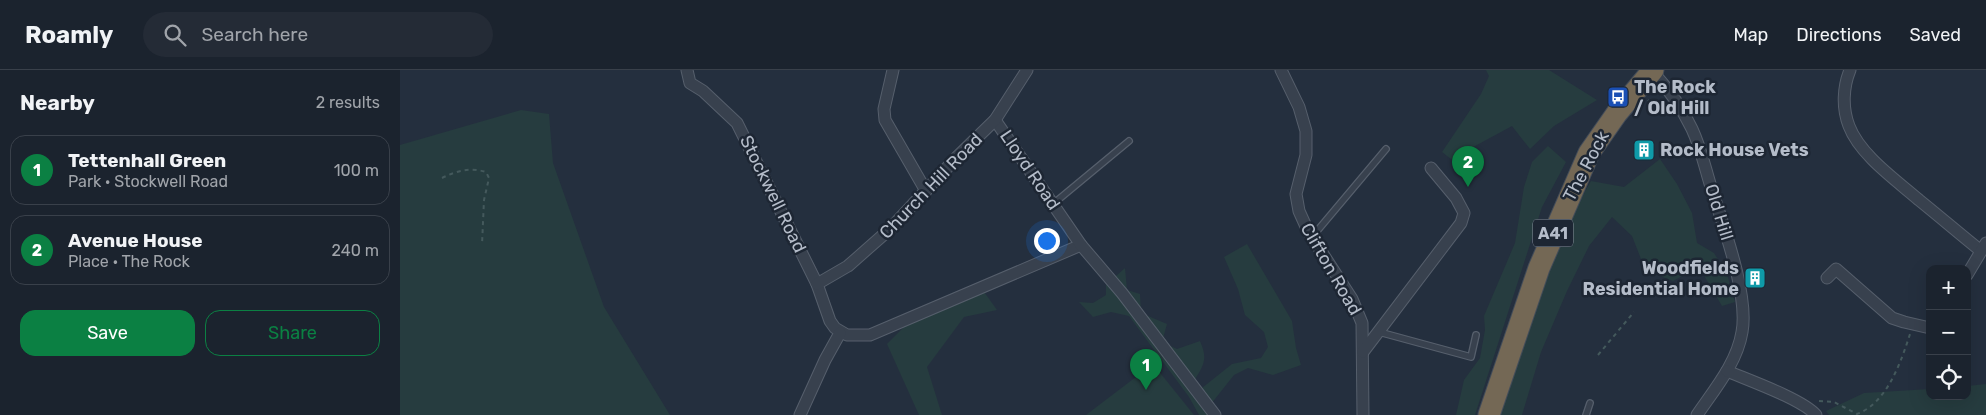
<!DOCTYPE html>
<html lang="en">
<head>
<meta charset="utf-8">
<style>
  :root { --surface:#1b232e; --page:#242b36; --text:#f1f3f6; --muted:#a0a4aa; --line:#39404a; --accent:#0b8043 }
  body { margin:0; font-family:Rubik,sans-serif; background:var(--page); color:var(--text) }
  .controls { position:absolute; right:15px; bottom:15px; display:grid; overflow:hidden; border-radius:10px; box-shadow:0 5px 20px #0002 }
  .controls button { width:45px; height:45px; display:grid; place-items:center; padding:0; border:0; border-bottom:1px solid var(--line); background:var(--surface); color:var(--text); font:25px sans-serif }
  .you { position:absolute; left:646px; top:170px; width:18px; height:18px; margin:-12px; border:4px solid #fff; border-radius:50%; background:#1a73e8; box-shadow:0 0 0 8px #1a73e833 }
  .badge { display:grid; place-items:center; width:32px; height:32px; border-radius:50%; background:var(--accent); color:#fff; font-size:16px; font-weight:700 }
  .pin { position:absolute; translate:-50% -41px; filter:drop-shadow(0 1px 2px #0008) }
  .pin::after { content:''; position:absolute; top:26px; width:18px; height:15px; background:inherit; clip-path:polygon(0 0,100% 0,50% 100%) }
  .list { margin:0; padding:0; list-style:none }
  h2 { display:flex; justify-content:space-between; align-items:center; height:65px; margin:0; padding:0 20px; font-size:21px }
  h2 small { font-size:16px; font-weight:400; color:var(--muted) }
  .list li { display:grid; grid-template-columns:32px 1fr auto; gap:15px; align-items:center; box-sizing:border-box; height:70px; margin:0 10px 10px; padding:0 10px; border:1px solid var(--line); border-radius:15px }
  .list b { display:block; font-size:19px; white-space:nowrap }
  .list p { margin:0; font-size:16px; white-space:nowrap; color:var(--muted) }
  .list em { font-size:16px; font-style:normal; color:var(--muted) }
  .actions { display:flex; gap:10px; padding:15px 20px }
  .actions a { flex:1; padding:11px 0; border:1px solid var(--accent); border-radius:15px; text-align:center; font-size:18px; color:var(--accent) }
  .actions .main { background:var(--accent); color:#fff }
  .icon { flex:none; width:28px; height:28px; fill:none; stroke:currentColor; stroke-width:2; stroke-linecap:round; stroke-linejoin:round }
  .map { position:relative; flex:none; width:1586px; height:345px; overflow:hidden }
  header { display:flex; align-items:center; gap:30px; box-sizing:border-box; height:70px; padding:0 25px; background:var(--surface); border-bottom:1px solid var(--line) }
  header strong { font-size:24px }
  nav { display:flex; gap:28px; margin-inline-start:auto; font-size:18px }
  .search { width:350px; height:45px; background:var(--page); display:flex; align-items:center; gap:12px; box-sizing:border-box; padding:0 18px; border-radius:28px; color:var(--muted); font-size:19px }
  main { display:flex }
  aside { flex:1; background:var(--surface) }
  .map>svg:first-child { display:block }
</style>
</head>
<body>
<header>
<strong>Roamly</strong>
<div class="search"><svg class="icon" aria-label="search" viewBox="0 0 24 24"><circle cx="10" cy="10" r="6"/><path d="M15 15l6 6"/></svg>Search here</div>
<nav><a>Map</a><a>Directions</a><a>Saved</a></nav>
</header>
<main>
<aside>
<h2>Nearby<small>2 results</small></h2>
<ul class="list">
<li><span class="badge">1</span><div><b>Tettenhall Green</b><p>Park · Stockwell Road</p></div><em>100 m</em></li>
<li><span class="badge">2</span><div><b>Avenue House</b><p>Place · The Rock</p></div><em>240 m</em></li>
</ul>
<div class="actions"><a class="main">Save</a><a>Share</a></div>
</aside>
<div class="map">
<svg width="1586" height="345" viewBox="0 0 1586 345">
  <rect width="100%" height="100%" fill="#242f3e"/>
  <g fill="#263c3f">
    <polygon points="1086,0 1149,0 1197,30 1154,56 1130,79 1112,56 1051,89 1042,82 1081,24 1089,6"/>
    <polygon points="121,40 149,44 153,93 204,237 270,345 0,345 0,75"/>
    <polygon points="1148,76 1166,92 1142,137 1075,345 1056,345 1064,310 1080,288 1085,260 1084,246 1115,173 1124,117 1132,92"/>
    <polygon points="1260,89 1277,114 1292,143 1297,173 1314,183 1327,204 1335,232 1322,236 1299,197 1273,211 1260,206 1243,194 1232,166 1212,147 1189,176 1167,221 1141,282 1122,345 1092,345 1158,169 1191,111 1224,117"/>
    <path d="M847,174l45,77 4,27 5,17 -28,10 -25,-7 -14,7 -23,29 10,11h-22l-10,-18 -60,-81 -18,-4 -18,5 -14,-15 14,1 13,-8v-10l19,-17 2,22 13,4 1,19 26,11 -5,18 15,7 23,-8c8,18 4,24 -6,40l8,7 30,-24 29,-6 7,-11 -4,-15 -19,-17 -7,-26 -14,-32z"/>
    <polygon points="582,219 597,240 564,247 527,297 542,345 519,345 487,274 513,248"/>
    <polygon points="753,294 794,345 686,345"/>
    <polygon points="1586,314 1586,345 1429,345 1426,341 1464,323 1530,319 1530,326 1567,326 1567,316"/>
  </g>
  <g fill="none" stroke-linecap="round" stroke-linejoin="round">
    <g stroke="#565f6c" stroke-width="8">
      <g id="lane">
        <polyline points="653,134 729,71"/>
        <polyline points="912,167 986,79"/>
        <polyline points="979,262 1071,287 1076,265"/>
        <polyline points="1186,345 1190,333"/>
      </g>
    </g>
    <g stroke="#565f6c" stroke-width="13">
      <g id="street">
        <polyline points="287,0 290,13 303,21 337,53 417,214 430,251 435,258 447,265 470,265 681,175"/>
        <polyline points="493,0 484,39 485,50 526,121"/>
        <polyline points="881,0 899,37 906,61 906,85 896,124 899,141 908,161 952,229 962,253 963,345"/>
        <path d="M1251,0c16,17 31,38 41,59 9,19 13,39 19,58 12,38 38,108 31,145 -5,31 -28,58 -45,83"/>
        <path d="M1450,0c-7,17 -8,38 -1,56 11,29 47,54 70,74 21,17 41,34 62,51"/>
        <polyline points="595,50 681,175 722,223 815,345"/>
        <polyline points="1567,205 1586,173"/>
        <polyline points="1427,208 1436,199 1492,248 1504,252 1530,258"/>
        <polyline points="417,214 448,196 490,159 557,87 595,50 627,0"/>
        <polyline points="963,282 1061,153 1064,143 1056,128 1031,98"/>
        <path d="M1327,301c21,9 75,28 89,44"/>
        <polyline points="400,345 425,290 440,263"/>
      </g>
    </g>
    <g stroke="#434c59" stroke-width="23">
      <polyline id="highway" points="1089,345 1139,198 1189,83 1217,43 1253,0"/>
    </g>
    <g stroke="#44595c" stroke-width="2" stroke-dasharray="4 4" stroke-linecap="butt">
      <polyline points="1248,30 1258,42 1266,38"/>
      <path d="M42,108c14,-7 28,-11 44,-6l3,6 -5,22 -2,45"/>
      <polyline points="1198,285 1234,242"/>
      <path d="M1419,331l15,1 23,12c30,-11 44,-52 53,-80"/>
    </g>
    <use href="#lane" stroke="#38414e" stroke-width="5.5"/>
    <use href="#street" stroke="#38414e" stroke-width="11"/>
    <use href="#highway" stroke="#746855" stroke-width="21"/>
  </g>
  <defs>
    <g id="bus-square" transform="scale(1.125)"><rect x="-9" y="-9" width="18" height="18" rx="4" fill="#1a4fb4" stroke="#1d2633"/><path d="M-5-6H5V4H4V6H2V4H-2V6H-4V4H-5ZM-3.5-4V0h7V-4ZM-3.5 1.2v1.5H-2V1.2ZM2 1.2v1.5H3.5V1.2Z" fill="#fff"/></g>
    <g id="building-square" transform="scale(1.125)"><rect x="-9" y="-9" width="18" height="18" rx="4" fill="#0f9aa8" stroke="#1d2633"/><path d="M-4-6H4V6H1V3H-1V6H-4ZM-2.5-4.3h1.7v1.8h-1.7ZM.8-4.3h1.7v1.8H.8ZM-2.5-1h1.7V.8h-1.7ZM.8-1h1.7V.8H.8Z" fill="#fff"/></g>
  </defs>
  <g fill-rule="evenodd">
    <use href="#bus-square" x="1218" y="27"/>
    <use href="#building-square" x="1244" y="80"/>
    <use href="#building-square" x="1355" y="208"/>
  </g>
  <g text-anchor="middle" stroke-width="5" stroke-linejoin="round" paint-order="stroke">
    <rect fill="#1d2633" stroke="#878f9c" stroke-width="1" x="1133" y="149.5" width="40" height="27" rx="4"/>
    <g font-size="16" font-weight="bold" fill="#b4bcc9">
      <text x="1153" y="169">A41</text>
    </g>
    <g font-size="18" font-weight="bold" fill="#b4bcc9" stroke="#1d2633" text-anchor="start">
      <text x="1234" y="23">The Rock<tspan x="1234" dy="21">/ Old Hill</tspan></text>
      <text x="1260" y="86">Rock House Vets</text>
      <text x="1339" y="204" text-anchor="end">Woodfields<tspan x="1339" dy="21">Residential Home</tspan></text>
    </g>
    <g font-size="18" fill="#b4bcc9" stroke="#1d2633">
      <text transform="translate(1186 96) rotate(-62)" y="6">The Rock</text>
      <text transform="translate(630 100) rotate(56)" y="6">Lloyd Road</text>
      <text transform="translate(531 116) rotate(-46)" y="6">Church Hill Road</text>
      <text transform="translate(373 124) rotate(64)" y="6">Stockwell Road</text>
      <text transform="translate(1319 142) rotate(73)" y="6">Old Hill</text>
      <text transform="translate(931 199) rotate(60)" y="6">Clifton Road</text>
    </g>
  </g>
</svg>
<div class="controls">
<button>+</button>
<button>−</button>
<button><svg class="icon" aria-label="locate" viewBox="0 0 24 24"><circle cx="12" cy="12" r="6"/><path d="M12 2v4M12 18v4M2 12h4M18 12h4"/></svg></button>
</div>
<div class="you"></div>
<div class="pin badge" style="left:746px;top:320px">1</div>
<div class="pin badge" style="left:1068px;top:117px">2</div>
</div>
</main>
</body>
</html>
